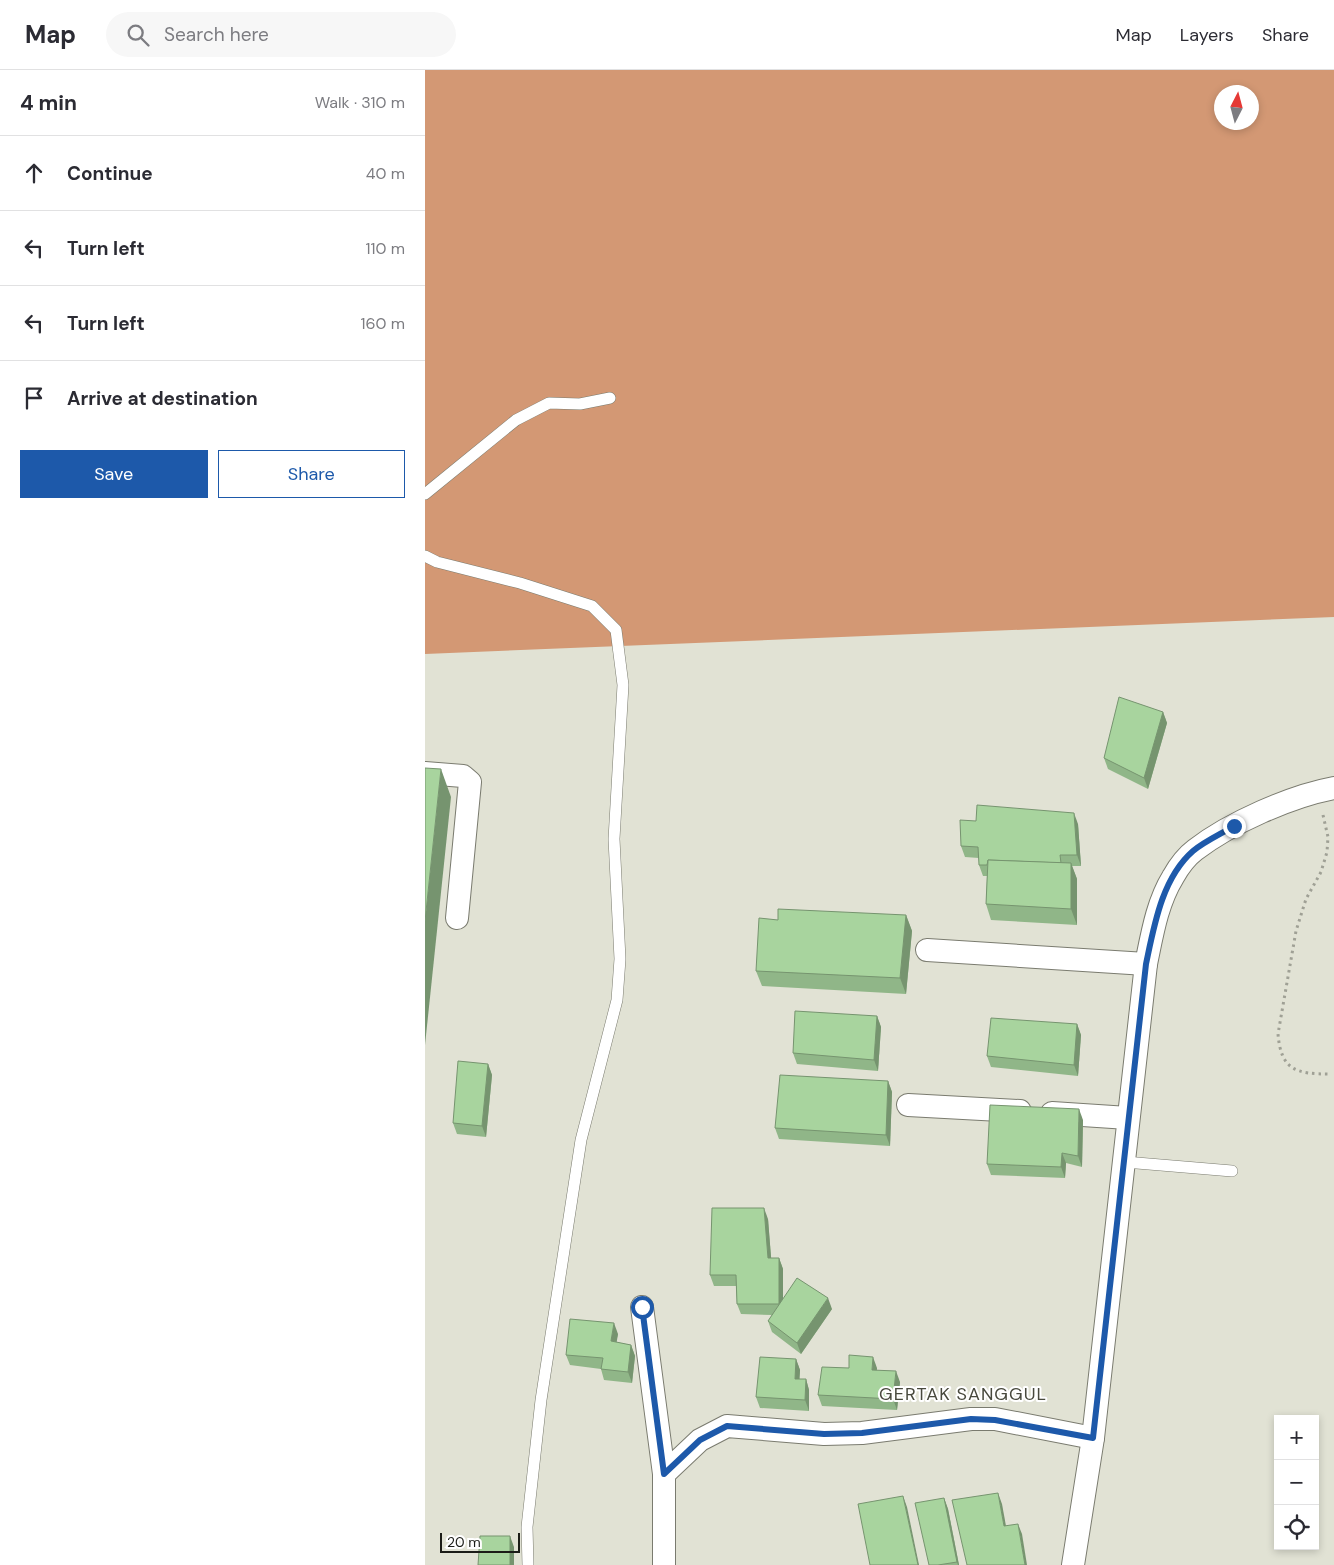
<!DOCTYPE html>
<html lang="en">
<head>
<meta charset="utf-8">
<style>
  :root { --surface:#fff; --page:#f7f7f7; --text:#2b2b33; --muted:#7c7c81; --line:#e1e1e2; --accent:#1d59aa }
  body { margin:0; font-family:"DM Sans",sans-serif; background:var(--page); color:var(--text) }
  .controls { position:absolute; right:15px; bottom:15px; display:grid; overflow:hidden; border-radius:0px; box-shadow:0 2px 8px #0003 }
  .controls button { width:45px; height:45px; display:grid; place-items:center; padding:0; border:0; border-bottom:1px solid var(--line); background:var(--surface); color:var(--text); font:25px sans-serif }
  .compass { position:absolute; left:789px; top:15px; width:45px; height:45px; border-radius:50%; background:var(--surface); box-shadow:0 2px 8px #0003; rotate:6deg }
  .scale { position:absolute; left:15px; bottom:12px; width:80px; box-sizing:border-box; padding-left:5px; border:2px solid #1b1c17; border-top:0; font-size:14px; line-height:18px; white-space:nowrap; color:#1b1c17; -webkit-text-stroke:4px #fff; paint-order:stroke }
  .stop { position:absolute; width:15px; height:15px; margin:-11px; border:4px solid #1d59aa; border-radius:50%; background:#fff }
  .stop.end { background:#1d59aa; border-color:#fff; box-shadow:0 1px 5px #0008 }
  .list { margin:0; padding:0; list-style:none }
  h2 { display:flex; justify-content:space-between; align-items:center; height:65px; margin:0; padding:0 20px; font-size:21px }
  h2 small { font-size:16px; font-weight:400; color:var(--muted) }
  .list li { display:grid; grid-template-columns:32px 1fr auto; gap:15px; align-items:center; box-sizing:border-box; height:75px; padding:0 20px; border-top:1px solid var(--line) }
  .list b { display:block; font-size:19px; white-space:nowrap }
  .list em { font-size:16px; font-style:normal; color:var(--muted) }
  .actions { display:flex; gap:10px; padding:15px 20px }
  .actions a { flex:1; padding:11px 0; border:1px solid var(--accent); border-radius:0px; text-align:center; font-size:18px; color:var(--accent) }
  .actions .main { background:var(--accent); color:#fff }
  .icon { flex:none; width:28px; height:28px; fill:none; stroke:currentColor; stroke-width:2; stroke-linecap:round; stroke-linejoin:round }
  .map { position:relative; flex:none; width:909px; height:1495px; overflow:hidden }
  header { display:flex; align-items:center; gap:30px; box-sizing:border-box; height:70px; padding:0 25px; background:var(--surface); border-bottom:1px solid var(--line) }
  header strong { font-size:24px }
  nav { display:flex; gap:28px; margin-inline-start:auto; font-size:18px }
  .search { width:350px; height:45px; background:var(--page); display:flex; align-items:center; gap:12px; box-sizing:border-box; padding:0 18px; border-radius:28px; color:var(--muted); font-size:19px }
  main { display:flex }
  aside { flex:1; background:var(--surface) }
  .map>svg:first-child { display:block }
</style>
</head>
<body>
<header>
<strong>Map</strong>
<div class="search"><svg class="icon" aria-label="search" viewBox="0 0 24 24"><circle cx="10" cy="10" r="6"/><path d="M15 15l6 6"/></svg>Search here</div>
<nav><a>Map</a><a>Layers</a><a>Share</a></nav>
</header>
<main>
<aside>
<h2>4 min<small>Walk · 310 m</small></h2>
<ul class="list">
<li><svg class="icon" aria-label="ahead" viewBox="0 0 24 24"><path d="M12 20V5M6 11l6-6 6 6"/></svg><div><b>Continue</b></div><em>40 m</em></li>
<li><svg class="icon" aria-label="left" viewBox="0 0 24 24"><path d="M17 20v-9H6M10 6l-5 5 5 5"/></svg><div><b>Turn left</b></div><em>110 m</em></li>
<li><svg class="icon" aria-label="left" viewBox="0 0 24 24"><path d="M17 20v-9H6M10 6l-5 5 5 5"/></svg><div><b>Turn left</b></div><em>160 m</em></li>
<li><svg class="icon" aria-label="arrive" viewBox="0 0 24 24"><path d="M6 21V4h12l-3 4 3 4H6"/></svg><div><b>Arrive at destination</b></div></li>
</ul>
<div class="actions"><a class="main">Save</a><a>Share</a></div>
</aside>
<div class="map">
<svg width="909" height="1495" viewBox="0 0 909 1495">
  <rect width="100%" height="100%" fill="#e1e2d4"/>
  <path fill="#d39874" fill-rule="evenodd" d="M0,0h909v547l-909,37zM796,22h30v30h-30z"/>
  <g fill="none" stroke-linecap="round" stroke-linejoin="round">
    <g stroke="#7a7b6f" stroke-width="12">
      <g id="service">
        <polyline points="0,424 91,350 124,333 155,334 185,328"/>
        <polyline points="0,486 12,492 95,513 167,536 191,560 198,615 189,769 195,889 192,930 156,1070 116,1330 102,1457 103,1495"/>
        <polyline points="700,1092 807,1101"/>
      </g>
    </g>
    <g stroke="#7a7b6f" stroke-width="24">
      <g id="minor">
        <polyline points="0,703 38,706 45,712 32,848"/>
        <polyline points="502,880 721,894"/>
        <polyline points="483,1035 595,1041"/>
        <polyline points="627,1043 703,1048"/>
        <polyline points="217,1237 239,1404 239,1495"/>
        <polyline points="239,1404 275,1370 302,1356 399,1364 437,1363 546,1349 570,1349 668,1368"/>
        <path d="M648,1495l20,-127 53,-474c6,-29 11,-61 27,-87 5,-9 14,-21 22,-27 35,-27 96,-54 139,-62"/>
      </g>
    </g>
    <path stroke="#9fa095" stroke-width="3" stroke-dasharray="2.5 4" stroke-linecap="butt" d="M898,745l5,22 -1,15 -6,20 -15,27 -10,32 -18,103c3,37 19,40 52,40"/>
    <use href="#service" stroke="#fff" stroke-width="11"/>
    <use href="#minor" stroke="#fff" stroke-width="22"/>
  </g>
  <g fill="#90b688">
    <polygon points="738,642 742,653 723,719 683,699 679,688"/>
    <polygon points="653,754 656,796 647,796 652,809 652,855 566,850 561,834 562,806 558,806 554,795 554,788 540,787 536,776"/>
    <polygon points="481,845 487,861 481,924 337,916 331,901 353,850"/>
    <polygon points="452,946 456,957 453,1001 372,994 368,983"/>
    <polygon points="652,954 656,965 653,1006 566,997 562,986"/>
    <polygon points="63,994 67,1005 61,1067 32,1064 28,1053"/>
    <polygon points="463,1011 467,1022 465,1076 354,1069 350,1058"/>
    <polygon points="658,1050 657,1097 641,1093 640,1108 566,1105 562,1094"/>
    <polygon points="343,1149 346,1188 354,1188 358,1199 358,1230 407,1239 376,1284 347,1262 343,1251 347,1245 316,1244 312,1234 311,1216 289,1216 285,1205"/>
    <polygon points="193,1264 191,1272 206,1275 210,1286 207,1313 179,1310 176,1299 145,1295 141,1285"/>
    <polygon points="371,1289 375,1300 374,1309 381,1309 384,1320 384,1341 335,1338 331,1327"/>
    <polygon points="452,1298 451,1300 475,1312 472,1340 397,1336 393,1325"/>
    <polygon points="519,1428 523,1439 534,1495 504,1495"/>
  </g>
  <g fill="#76946f">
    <polygon points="738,642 742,653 723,719 719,708"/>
    <polygon points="16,699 26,727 0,975 0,851"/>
    <polygon points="649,743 653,754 656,796 652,785"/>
    <polygon points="646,793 652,809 652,855 646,839"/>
    <polygon points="481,845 487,861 481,924 475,908"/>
    <polygon points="452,946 456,957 453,1001 449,990"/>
    <polygon points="652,954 656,965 653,1006 649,995"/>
    <polygon points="63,994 67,1005 61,1067 57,1056"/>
    <polygon points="463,1011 467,1022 465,1076 461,1065"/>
    <polygon points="654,1039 658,1050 657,1097 653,1086"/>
    <polygon points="637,1083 641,1093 640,1108 636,1097"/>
    <polygon points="339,1138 343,1149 347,1199 343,1188"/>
    <polygon points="354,1188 358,1199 358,1245 354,1234"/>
    <polygon points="403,1228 407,1239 376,1284 372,1273"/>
    <polygon points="189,1253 193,1264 190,1282 186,1271"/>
    <polygon points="206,1275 210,1286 207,1313 203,1302"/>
    <polygon points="448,1287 452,1298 451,1311 447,1300"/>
    <polygon points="371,1289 375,1300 374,1320 370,1309"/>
    <polygon points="471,1301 475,1312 472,1340 468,1329"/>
    <polygon points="381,1309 384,1320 384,1341 380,1330"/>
    <polygon points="573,1423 577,1434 583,1467 579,1456"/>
    <polygon points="478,1426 482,1437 494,1495 493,1495"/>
    <polygon points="519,1428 523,1439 534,1495 533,1495 532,1492"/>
    <polygon points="593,1454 597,1464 602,1495 600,1495"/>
    <polygon points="85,1466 89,1477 89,1495 85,1495"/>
  </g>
  <g fill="#a8d49e" stroke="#76946f">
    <polygon points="694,627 738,642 719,708 679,688"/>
    <polygon points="0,698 16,699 0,851"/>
    <polygon points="552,735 649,743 652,785 635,785 636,793 563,790 562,795 554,795 553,777 536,776 535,750 551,751"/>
    <polygon points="563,790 646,793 646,839 561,834"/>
    <polygon points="353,839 481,845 475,908 331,901 334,848 353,850"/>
    <polygon points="370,941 452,946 449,990 368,983"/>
    <polygon points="566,948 652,954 649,995 562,986"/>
    <polygon points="33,991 63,994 57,1056 28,1053"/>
    <polygon points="355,1005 463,1011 461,1065 350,1058"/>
    <polygon points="565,1035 654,1039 653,1086 637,1083 636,1097 562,1094"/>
    <polygon points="287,1138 339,1138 343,1188 354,1188 354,1234 312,1234 311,1205 285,1205"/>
    <polygon points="372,1208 403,1228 372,1273 343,1251"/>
    <polygon points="145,1249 189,1253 186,1271 206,1275 203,1302 176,1299 178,1288 141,1285"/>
    <polygon points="424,1285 448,1287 447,1300 471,1301 468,1329 393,1325 397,1297 424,1298"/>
    <polygon points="335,1287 371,1289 370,1309 381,1309 380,1330 331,1327"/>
    <polygon points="573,1423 579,1456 593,1454 600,1495 542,1495 527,1430"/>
    <polygon points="478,1426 493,1495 445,1495 433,1434"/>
    <polygon points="519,1428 532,1492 513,1495 504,1495 490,1433"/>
    <polygon points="55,1466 85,1466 85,1495 53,1495"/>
  </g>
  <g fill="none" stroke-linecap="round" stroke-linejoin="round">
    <path stroke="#1d59aa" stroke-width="6" d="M217,1237l22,167 36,-34 27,-14 97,8 38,-1 109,-14 24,1 98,18 53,-474c8,-38 16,-86 47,-113 12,-10 28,-17 41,-25"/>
  </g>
  <g text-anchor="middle" stroke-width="4" stroke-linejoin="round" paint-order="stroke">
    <g font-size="18" letter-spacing="1" fill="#48493d" stroke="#fff">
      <text x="538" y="1330">GERTAK SANGGUL</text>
    </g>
  </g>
</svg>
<div class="controls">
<button>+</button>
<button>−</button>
<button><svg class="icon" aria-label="locate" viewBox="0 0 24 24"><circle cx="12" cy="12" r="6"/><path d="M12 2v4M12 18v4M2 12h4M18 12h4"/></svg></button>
</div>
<svg class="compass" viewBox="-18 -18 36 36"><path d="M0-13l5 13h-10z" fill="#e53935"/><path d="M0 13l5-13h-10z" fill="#7c7c81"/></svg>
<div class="scale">20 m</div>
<div class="stop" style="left:217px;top:1237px"></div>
<div class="stop end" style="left:809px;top:756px"></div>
</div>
</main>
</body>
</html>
